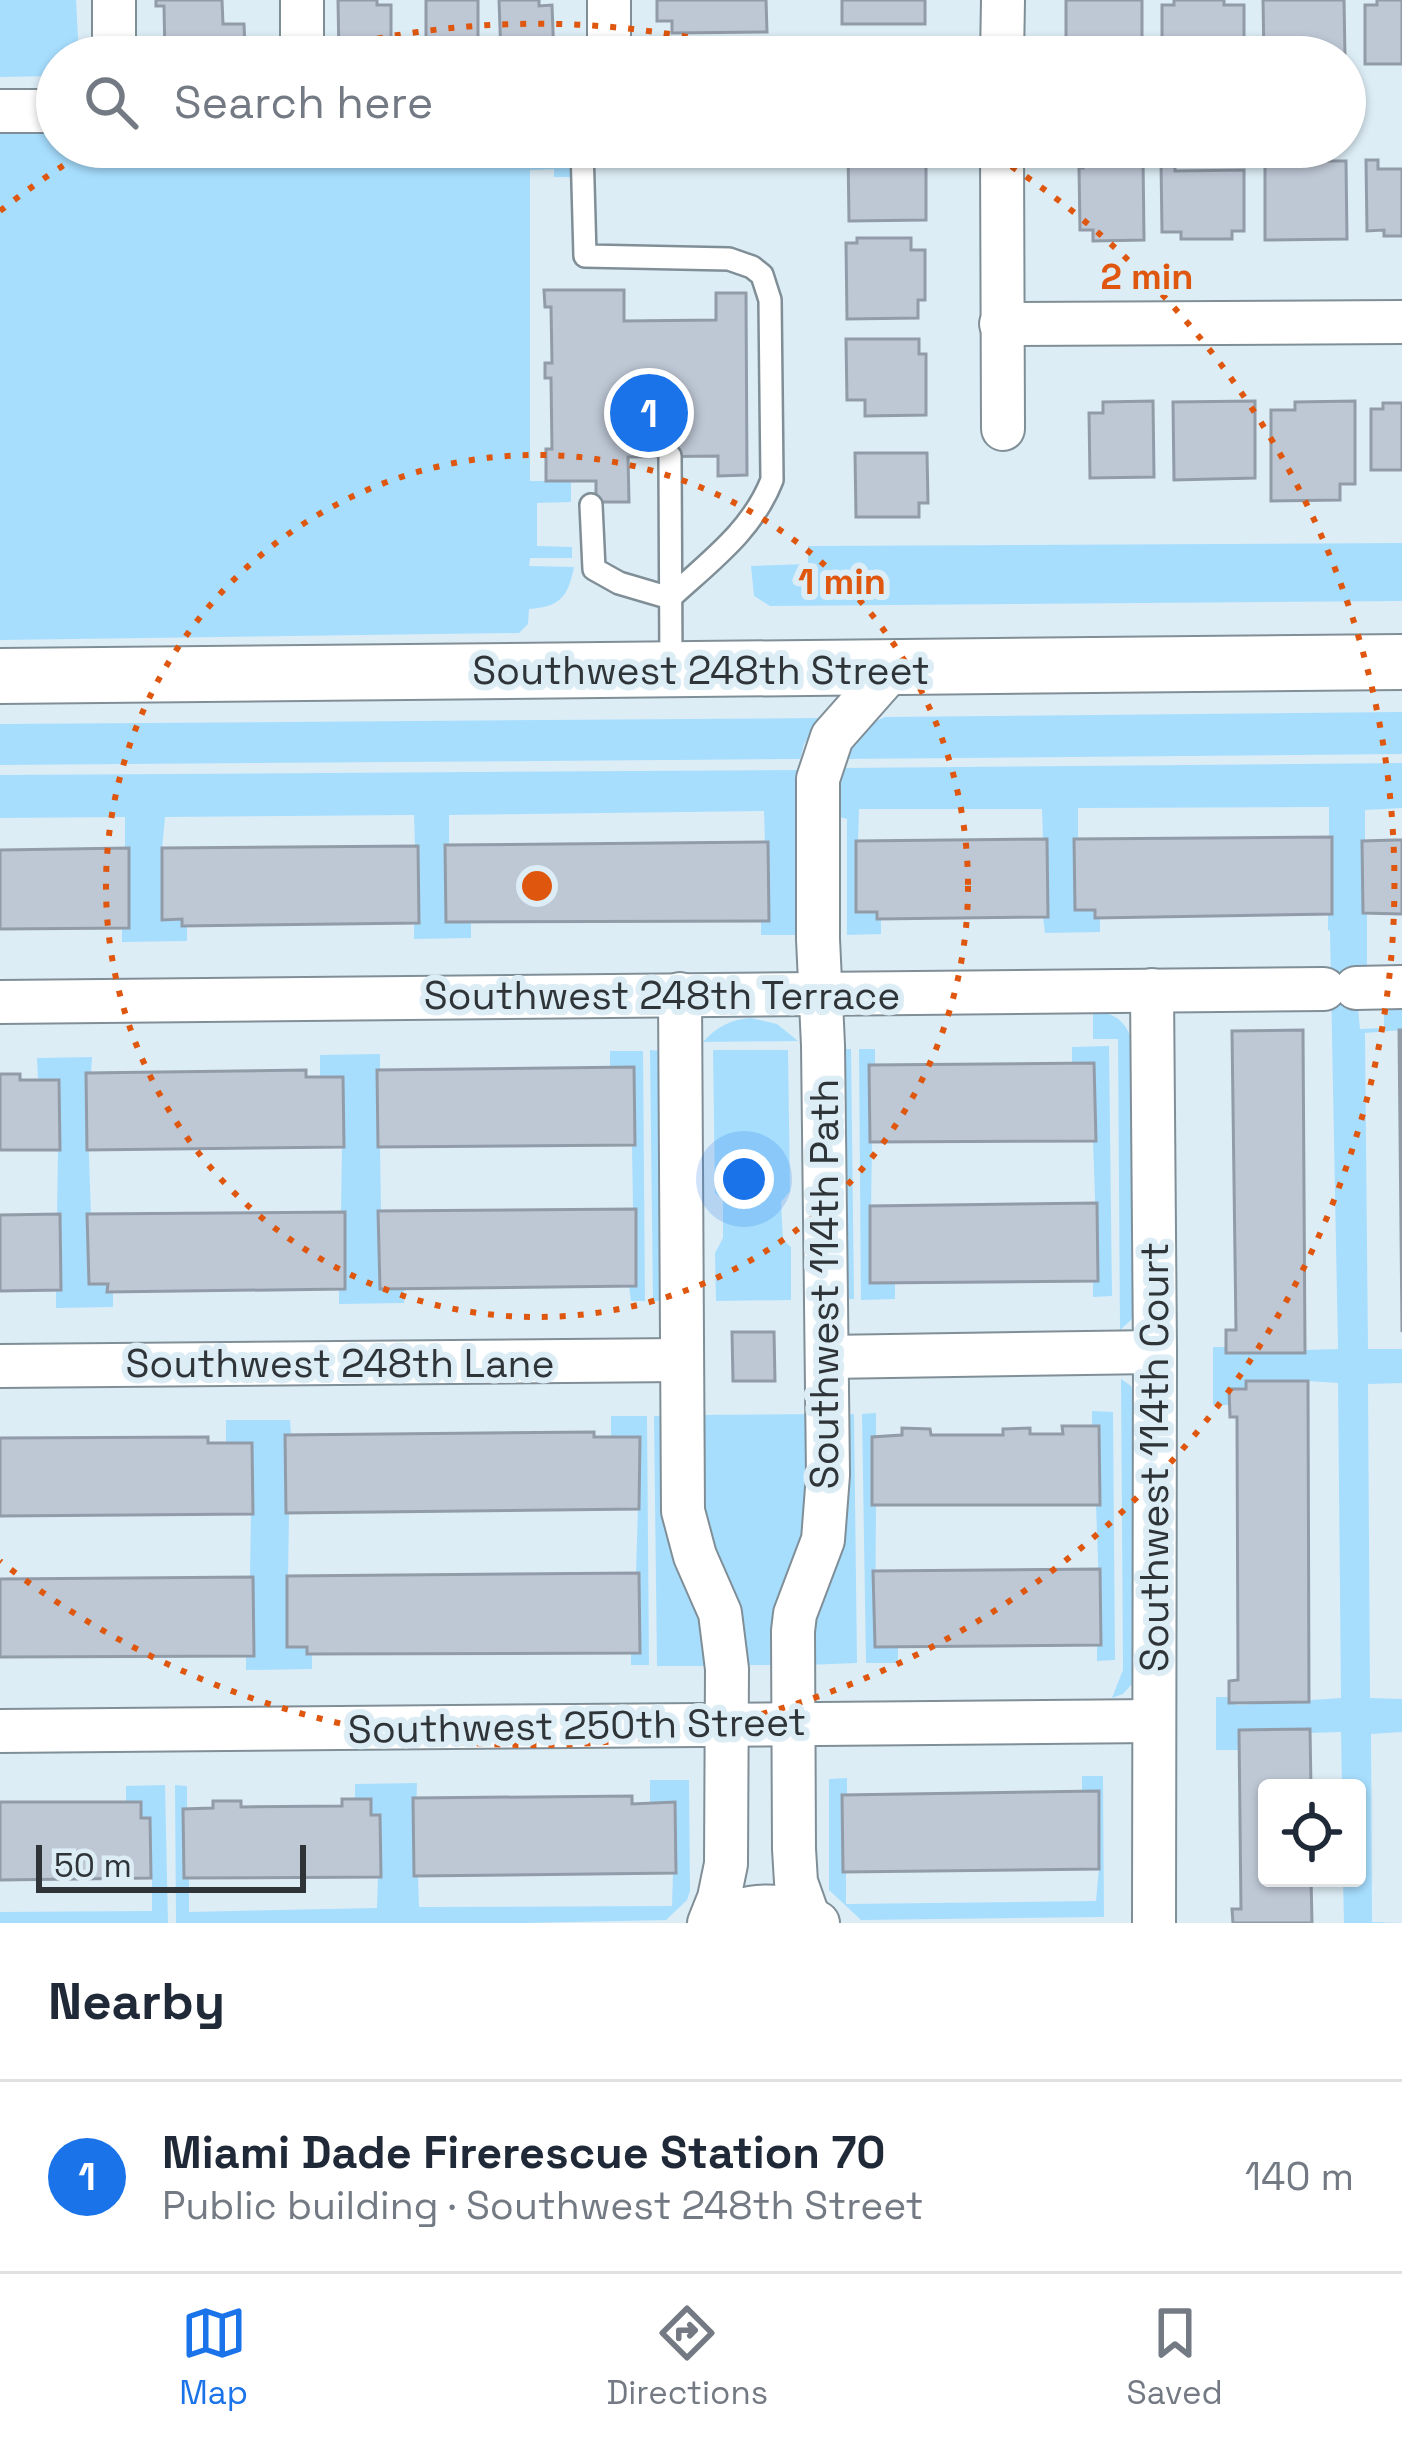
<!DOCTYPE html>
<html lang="en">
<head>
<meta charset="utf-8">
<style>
  :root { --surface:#fff; --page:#f2f2f3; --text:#1f2937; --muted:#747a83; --line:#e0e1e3; --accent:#1a73e8 }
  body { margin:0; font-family:"Space Grotesk",sans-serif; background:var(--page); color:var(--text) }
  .controls { position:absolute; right:36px; bottom:36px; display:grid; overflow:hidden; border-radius:12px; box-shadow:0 3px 9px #0004 }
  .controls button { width:108px; height:108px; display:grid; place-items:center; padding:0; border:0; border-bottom:3px solid var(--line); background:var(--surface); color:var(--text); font:60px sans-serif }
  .scale { position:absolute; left:36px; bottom:30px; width:270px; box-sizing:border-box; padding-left:12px; border:6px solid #2e3437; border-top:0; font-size:33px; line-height:42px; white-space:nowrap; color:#2e3437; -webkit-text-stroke:9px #ddedf6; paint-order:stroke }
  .you { position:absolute; left:744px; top:1179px; width:42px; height:42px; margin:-30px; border:9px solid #fff; border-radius:50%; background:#1a73e8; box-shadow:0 0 0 18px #1a73e833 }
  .badge { display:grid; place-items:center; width:78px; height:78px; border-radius:50%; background:var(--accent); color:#fff; font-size:39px; font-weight:700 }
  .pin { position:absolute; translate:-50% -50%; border:6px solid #fff; box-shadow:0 3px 12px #0006 }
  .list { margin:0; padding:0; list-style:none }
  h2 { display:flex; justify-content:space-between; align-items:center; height:156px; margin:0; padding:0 48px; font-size:51px }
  h2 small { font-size:39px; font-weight:400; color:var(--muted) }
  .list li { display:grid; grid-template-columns:78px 1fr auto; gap:36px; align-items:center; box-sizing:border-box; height:192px; padding:0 48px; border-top:3px solid var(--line) }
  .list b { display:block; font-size:45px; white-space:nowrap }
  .list p { margin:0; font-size:39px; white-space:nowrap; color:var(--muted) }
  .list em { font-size:39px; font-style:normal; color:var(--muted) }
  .icon { flex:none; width:66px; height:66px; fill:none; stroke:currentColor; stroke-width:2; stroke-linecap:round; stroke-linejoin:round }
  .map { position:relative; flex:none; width:1402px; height:1923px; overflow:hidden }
  .search { position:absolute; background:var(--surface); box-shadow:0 3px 9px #0004; left:36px; right:36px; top:36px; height:132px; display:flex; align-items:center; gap:30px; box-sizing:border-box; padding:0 42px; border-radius:66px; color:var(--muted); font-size:45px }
  .sheet { height:348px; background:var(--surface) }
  nav { display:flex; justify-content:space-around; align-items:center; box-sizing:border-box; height:168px; border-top:3px solid var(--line); background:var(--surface); font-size:33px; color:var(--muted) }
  nav a { display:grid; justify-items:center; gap:6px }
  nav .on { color:var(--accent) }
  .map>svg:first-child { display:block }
</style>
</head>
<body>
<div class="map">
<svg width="1402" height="1923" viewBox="0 0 1402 1923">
  <rect width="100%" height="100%" fill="#ddedf6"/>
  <g fill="#a7defe">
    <polygon points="0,0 76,0 79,57 57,57 57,76 0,77"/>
    <path d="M57,121v26h502l3,5h-33l-1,7 41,1 2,19 -2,-2h-15v-8l-24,1v311h41v21l-34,1v43l35,1v11h-42l-1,8 45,1c-6,30 -14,40 -45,42l-1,15 -9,9 -519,7v-518z"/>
    <polygon points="1402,543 1402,601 770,606 754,596 751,566 808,564 808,546"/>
    <polygon points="1402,712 1402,754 841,759 867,725 885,717"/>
    <polygon points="820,718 804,744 800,759 0,765 0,724"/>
    <polygon points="1402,763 1402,808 1365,810 1365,841 1362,841 1363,912 1367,913 1367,967 1352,968 1351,1006 1358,1008 1360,1029 1384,1028 1384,1009 1402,1006 1402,1030 1365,1033 1368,1349 1402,1349 1402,1383 1368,1384 1370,1698 1402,1699 1402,1732 1371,1734 1372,1922 1402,1923 1344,1923 1343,1878 1357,1878 1357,1788 1342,1788 1341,1732 1310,1733 1309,1729 1240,1730 1240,1750 1216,1750 1216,1697 1229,1697 1229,1703 1238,1705 1341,1698 1338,1383 1307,1381 1229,1389 1229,1405 1213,1405 1213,1347 1226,1347 1227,1353 1305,1353 1305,1350 1338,1349 1330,931 1328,930 1328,914 1332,913 1332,838 1329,837 1329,807 1078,808 1078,839 1074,840 1075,909 1095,910 1100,918 1100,932 1045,933 1043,917 1048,916 1047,840 1043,839 1042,809 859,809 856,911 877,912 877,919 881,919 881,934 847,935 847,819 836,816 839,768"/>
    <polygon points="797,770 798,935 761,935 761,921 769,920 768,843 765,842 764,811 449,815 449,845 445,846 446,922 471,922 471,938 414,939 414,923 419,922 418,847 415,846 414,815 165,817 162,849 162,919 182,919 187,926 187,941 122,942 122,928 129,927 129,849 125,848 125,817 0,818 0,775"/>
    <path d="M1096,1011c21,2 33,14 37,35l2,265 -4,9 -11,10 -2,-291h-25v-25z"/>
    <path d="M751,1018l26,6 21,17 -95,1c13,-15 29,-23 48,-24z"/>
    <polygon points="1109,1046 1112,1296 1093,1297 1093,1281 1098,1281 1093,1141 1096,1140 1094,1064 1072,1063 1072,1047"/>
    <polygon points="838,1049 851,1049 854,1299 840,1299"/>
    <polygon points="859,1049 875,1049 875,1065 869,1066 870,1142 872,1142 870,1282 895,1283 895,1299 861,1300"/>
    <polygon points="650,1050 663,1051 664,1301 653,1301"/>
    <polygon points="713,1050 788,1050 790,1191 781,1202 783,1240 791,1247 791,1300 716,1301 715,1253 723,1238 723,1200 715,1193"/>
    <polygon points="610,1051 643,1051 645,1301 631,1301 629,1286 635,1286 636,1210 633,1209 632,1145 635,1144 634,1067 610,1067"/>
    <polygon points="380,1054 380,1070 377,1071 378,1146 380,1147 381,1211 378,1212 380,1288 404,1289 404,1303 339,1304 339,1289 345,1288 345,1212 341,1212 343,1078 320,1077 320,1055"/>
    <polygon points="92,1057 91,1073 86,1074 91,1214 87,1215 89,1284 108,1284 113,1292 113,1307 56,1308 56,1290 61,1290 60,1215 57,1214 59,1081 38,1080 37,1058"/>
    <polygon points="1121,1379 1131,1386 1136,1401 1138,1677 1123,1694 1112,1698 1123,1670"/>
    <polygon points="1092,1411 1113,1412 1115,1660 1097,1661 1097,1645 1101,1644 1096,1505 1100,1504 1099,1427 1092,1426"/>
    <polygon points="876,1413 876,1437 872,1438 872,1504 876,1505 875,1646 898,1647 898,1663 866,1663 862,1414"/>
    <polygon points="814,1414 816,1494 777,1665 738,1665 708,1555 695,1415"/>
    <polygon points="854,1414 857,1663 806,1665 843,1415"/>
    <polygon points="611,1416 647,1416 649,1665 631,1665 631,1653 640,1652 639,1574 636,1573 640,1437 611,1437"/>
    <polygon points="654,1416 666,1416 708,1666 657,1666"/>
    <polygon points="226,1420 290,1420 291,1435 285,1436 286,1512 289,1513 287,1646 307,1647 312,1654 312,1669 246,1670 246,1656 254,1655 253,1578 250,1577 252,1443 226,1443"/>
    <polygon points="1082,1776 1103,1776 1104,1917 861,1920 829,1890 829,1779 847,1778 847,1795 842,1795 843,1871 846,1872 846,1904 1096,1901 1099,1868 1099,1792 1082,1791"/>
    <polygon points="650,1780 689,1780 690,1891 687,1900 666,1920 524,1923 176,1923 175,1785 187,1786 187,1808 183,1810 184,1877 189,1878 189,1912 377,1908 378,1877 381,1876 380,1816 371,1815 355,1799 355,1784 417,1783 414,1875 418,1876 419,1907 672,1906 673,1873 676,1872 674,1802 650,1803"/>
    <polygon points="165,1785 168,1923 0,1923 0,1912 152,1911 152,1877 141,1818 141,1802 126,1802 126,1786"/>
  </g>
  <g fill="#bec8d5" stroke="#929ca9" stroke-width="3">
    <polygon points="156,0 222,0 223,24 244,24 245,49 224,49 224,57 165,57 164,6 156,6"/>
    <polygon points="338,0 377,0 377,5 391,5 391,57 339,57"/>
    <rect x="426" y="0" width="52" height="57"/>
    <polygon points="499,0 539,0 539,6 552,5 554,57 501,57"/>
    <polygon points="657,0 766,0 767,32 672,33 672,21 657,21"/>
    <rect x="842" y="0" width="83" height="24"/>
    <rect x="1066" y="0" width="76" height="57"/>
    <polygon points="1174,0 1224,0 1224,5 1244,5 1244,57 1162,57 1162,5 1174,5"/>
    <polygon points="1263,0 1344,0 1345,57 1264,57"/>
    <polygon points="1377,0 1402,0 1402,64 1365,64 1365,5 1377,5"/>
    <rect x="843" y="39" width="63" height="18"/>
    <polygon points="690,45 773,46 773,57 690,57"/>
    <polygon points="848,147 926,147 926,220 849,221"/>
    <polygon points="1083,157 1143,157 1144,240 1093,241 1093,230 1080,230 1079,168 1083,168"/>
    <polygon points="1175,160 1175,171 1244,170 1244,231 1232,231 1232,239 1181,239 1181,232 1162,232 1161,161"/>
    <polygon points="1366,160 1378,160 1378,169 1402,169 1402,236 1384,236 1384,230 1367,231"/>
    <polygon points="1265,161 1346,161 1347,239 1265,240"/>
    <polygon points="857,238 911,238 911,250 925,250 925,300 918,300 918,318 847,319 846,243 857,243"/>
    <polygon points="544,290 624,290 624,321 716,320 716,293 746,293 747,475 718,476 718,456 628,457 629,502 596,502 596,481 546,481 546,449 552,449 551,378 545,378 545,363 552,363 551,307 545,307"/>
    <polygon points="846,339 919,339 919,354 926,354 926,415 865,416 865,400 847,400"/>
    <polygon points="1153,401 1154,477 1090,478 1089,413 1103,413 1103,402"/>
    <polygon points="1255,401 1255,478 1174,480 1173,402"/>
    <polygon points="1355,401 1355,484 1340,484 1340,500 1271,501 1271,410 1295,410 1295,402"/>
    <polygon points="1383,403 1402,403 1402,470 1371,470 1371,409 1383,409"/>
    <polygon points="855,453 927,453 928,503 919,503 919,517 856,517"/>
    <polygon points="1332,837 1332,914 1095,918 1095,910 1075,910 1074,839"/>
    <polygon points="1047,839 1048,917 877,919 877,912 856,912 856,841"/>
    <polygon points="1396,840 1402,840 1402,914 1363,913 1362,841"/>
    <polygon points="768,842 769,921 446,922 445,845"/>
    <polygon points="418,846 419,923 182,926 182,919 162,920 162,848"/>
    <polygon points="129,848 129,928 0,929 0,850"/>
    <polygon points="1303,1030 1305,1353 1226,1353 1226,1330 1236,1330 1232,1031"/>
    <polygon points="1399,1030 1402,1030 1402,1332 1401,1228"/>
    <polygon points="1094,1063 1096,1141 870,1142 869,1065"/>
    <polygon points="634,1067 635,1145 378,1147 377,1070"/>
    <polygon points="306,1070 306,1077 343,1077 344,1147 87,1150 86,1073"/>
    <polygon points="0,1074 20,1074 20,1080 59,1080 60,1150 0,1150"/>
    <polygon points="1097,1203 1098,1281 870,1283 870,1206"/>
    <polygon points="636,1209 636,1286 380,1289 378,1211"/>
    <polygon points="345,1212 345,1289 107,1292 108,1284 89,1284 87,1214"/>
    <polygon points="60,1214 61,1290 0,1291 0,1215"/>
    <polygon points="732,1332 774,1332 775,1381 733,1381"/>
    <polygon points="1246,1381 1308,1381 1309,1702 1229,1703 1229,1681 1238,1680 1237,1417 1230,1417 1229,1389 1246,1389"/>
    <polygon points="1062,1426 1099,1426 1100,1505 872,1505 872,1437 902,1435 902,1428 930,1429 931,1435 1003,1435 1003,1429 1030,1428 1030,1434 1063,1434"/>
    <polygon points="594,1432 594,1437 640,1437 639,1509 286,1513 285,1435"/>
    <polygon points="208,1437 208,1443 252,1443 253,1514 0,1516 0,1438"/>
    <polygon points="1100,1569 1101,1645 875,1647 873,1571"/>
    <polygon points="639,1573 640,1653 307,1654 307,1647 287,1647 287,1576"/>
    <polygon points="253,1577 254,1656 0,1657 0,1579"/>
    <polygon points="1310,1729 1311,1788 1267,1788 1267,1878 1311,1878 1312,1923 1233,1923 1232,1909 1241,1909 1239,1730"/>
    <polygon points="1099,1791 1099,1869 843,1872 842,1795"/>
    <polygon points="632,1796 632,1804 675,1802 676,1873 414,1876 413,1798"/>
    <polygon points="342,1799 371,1799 371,1815 380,1815 381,1877 184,1878 183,1809 213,1808 213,1801 241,1801 241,1807 342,1806"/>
    <polygon points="0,1802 141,1802 141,1818 150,1818 151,1878 0,1880"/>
  </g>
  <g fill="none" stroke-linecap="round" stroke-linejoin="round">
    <g stroke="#808f97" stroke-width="26">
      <g id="service">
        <path d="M582,147l3,109 144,3 23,8 10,8 8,25 2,180c-20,51 -62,81 -102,118"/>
        <polyline points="670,456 671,670"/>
        <polyline points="591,505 594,569 619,583 670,598"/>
      </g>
    </g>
    <g stroke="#808f97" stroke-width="46">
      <g id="minor">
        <polyline points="114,0 114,57"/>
        <polyline points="302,0 302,57"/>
        <polyline points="609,0 609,57"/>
        <polyline points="1002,57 1003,0"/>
        <polyline points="0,111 57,111"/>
        <polyline points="1002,147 1003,429"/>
        <polyline points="1001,324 1402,322"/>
        <polyline points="1356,988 1402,987"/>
        <polyline points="1152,990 1155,1352 1154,1923"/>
        <polyline points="680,994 683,1511 695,1556 720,1613 727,1669 726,1864 719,1898 709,1923"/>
        <polyline points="0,1002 1324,989"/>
        <polyline points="827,1357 1155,1352"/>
        <polyline points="0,1366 681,1360"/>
        <polyline points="0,1731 1154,1721"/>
        <polyline points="808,1916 796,1882 794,1849 793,1631 795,1614 823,1540 828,1475 823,1045 818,939 818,779 832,737 892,669"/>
        <path d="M711,1923c34,-20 73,-24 107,0"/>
      </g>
    </g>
    <g stroke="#808f97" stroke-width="58">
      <polyline id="tertiary" points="0,676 1402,662"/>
    </g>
    <use href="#service" stroke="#fff" stroke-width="21"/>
    <use href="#minor" stroke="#fff" stroke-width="42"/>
    <use href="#tertiary" stroke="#fff" stroke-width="54"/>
  </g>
  <g fill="none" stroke="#df570e" stroke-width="6" stroke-dasharray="6 12">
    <circle cx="537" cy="886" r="431"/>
    <path d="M0 211A862 862 0 0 1 93 147M307 55A862 862 0 0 1 767 55M981 147A862 862 0 1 1 0 1561"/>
  </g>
  <g text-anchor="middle" stroke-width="12" stroke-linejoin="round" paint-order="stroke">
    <g font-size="39" fill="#2e3437" stroke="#ddedf6">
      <text x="701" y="684">Southwest 248th Street</text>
      <text x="662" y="1009">Southwest 248th Terrace</text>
      <text transform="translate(824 1284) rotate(-90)" y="14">Southwest 114th Path</text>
      <text x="340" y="1377">Southwest 248th Lane</text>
      <text transform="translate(1154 1457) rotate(-90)" y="14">Southwest 114th Court</text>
      <text transform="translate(577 1725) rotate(-1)" y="14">Southwest 250th Street</text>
    </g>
  </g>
  <circle cx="537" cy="886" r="18" fill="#df570e" stroke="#ddedf6" stroke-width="6"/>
  <g font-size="36" text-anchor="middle" font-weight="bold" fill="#df570e" stroke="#ddedf6" stroke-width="12" stroke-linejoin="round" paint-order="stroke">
    <text x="1147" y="289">2 min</text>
    <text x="842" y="594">1 min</text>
  </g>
</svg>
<div class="controls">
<button><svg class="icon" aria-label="locate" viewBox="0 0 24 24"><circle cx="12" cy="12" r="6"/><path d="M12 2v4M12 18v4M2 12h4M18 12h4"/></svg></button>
</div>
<div class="scale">50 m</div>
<div class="you"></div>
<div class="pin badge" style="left:649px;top:413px">1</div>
<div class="search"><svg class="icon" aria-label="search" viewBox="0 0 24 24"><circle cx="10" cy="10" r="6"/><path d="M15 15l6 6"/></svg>Search here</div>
</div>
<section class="sheet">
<h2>Nearby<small></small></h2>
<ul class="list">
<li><span class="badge">1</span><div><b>Miami Dade Firerescue Station 70</b><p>Public building · Southwest 248th Street</p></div><em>140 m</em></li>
</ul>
</section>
<nav>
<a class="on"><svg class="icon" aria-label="map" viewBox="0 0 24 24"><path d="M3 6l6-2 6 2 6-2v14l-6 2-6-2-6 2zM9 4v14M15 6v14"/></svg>Map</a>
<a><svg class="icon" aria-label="directions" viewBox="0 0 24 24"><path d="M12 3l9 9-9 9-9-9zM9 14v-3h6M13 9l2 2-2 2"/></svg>Directions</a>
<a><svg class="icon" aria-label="saved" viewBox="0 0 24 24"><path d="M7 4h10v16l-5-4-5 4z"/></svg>Saved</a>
</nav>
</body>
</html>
